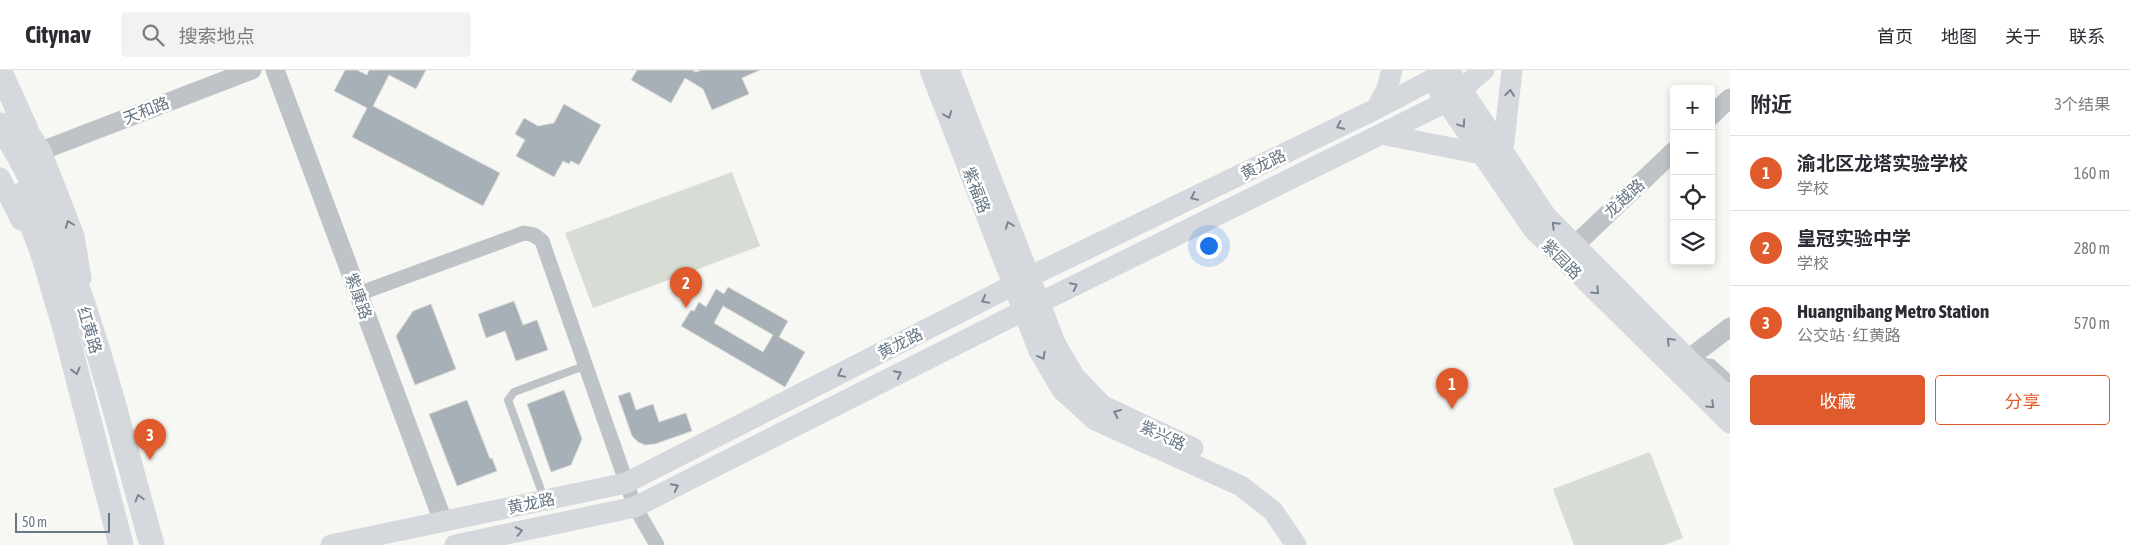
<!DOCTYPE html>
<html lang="zh">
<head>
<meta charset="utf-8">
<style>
  :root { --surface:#fff; --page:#f2f2f3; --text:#2b2b33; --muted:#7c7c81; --line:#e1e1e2; --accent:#e05b2b }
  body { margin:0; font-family:"Asap Condensed","Noto Sans SC",sans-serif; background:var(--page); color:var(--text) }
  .controls { position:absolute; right:15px; top:15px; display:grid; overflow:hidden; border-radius:5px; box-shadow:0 2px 8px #0003 }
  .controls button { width:45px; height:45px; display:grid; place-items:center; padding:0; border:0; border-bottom:1px solid var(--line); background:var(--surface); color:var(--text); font:25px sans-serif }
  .scale { position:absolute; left:15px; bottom:12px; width:95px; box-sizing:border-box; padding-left:5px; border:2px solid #677785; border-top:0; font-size:14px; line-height:18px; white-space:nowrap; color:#677785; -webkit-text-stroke:4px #fff; paint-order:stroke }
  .you { position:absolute; left:1208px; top:175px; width:18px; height:18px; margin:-12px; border:4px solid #fff; border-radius:50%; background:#1a73e8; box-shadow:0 0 0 8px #1a73e833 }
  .badge { display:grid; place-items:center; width:32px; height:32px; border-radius:50%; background:var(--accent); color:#fff; font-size:16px; font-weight:700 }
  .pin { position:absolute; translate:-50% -41px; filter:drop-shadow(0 1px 2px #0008) }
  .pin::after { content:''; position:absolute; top:26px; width:18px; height:15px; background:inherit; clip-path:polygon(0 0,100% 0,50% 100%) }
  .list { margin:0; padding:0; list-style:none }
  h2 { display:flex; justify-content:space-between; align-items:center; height:65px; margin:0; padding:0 20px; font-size:21px }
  h2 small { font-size:16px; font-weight:400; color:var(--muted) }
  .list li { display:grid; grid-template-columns:32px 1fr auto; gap:15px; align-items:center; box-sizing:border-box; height:75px; padding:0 20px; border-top:1px solid var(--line) }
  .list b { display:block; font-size:19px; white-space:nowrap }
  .list p { margin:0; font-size:16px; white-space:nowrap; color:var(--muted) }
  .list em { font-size:16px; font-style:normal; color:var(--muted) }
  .actions { display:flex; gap:10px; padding:15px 20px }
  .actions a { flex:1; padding:11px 0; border:1px solid var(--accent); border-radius:5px; text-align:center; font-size:18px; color:var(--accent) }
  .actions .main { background:var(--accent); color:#fff }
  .icon { flex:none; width:28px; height:28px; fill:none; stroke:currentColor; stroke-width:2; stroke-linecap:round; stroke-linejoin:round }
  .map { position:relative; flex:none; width:1730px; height:475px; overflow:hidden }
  header { display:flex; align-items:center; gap:30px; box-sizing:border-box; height:70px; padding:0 25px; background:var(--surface); border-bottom:1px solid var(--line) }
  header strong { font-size:24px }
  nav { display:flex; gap:28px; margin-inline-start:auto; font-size:18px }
  .search { width:350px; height:45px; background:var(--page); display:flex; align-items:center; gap:12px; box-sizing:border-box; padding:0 18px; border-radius:5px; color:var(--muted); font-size:19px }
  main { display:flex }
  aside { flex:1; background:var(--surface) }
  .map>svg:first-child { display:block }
</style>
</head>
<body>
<header>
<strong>Citynav</strong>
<div class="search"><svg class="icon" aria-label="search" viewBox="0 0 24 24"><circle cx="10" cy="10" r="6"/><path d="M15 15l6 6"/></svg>搜索地点</div>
<nav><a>首页</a><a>地图</a><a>关于</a><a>联系</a></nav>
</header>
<main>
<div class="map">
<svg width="1730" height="475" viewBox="0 0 1730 475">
  <rect width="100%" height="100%" fill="#f7f7f4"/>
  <g fill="#d7dcd4">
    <polygon points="732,102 760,176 593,238 565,163"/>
    <polygon points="1650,382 1683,468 1664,475 1574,475 1553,419"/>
  </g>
  <g fill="#a7b0b6" stroke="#d9d9d7" fill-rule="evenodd">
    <polygon points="345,0 357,0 367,5 369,0 426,0 416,19 389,5 373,36 500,103 483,136 352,67 367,38 334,21"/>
    <polygon points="637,0 692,0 696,2 702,0 760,0 742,8 749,24 712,40 703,19 685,8 671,33 631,10"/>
    <polygon points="564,34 601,55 579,95 571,91 569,94 563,91 554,107 516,86 525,70 515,64 524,48 538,56 554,53"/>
    <path d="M728,217l60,34 -9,16 26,15 -20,35 -104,-61 10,-16 3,1 5,-9 7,5 10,-18 8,5zM723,236l50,29 -10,17 -49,-29z"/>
    <polygon points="514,231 523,255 537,250 548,280 516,291 505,261 486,268 478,244"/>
    <polygon points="431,234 456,299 415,315 396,266 413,241"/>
    <polygon points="564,320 582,369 571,395 551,402 527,334"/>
    <polygon points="630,322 636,340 653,334 659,352 686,343 692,361 655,374 645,375 638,372 632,366 618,326"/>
    <polygon points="467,330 490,389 492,388 497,401 457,416 429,344"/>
  </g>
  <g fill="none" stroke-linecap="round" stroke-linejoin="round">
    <g stroke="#bec3c7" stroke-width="8">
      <polyline points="1697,291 1712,293 1730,309"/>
      <polyline points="544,428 508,330 514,322 584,296"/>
    </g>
    <polyline stroke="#bec3c7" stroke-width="15" points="358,224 524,163 534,165 542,171 635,437 657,475"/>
    <g stroke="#bec3c7" stroke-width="19">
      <polyline points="275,0 443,451"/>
      <polyline points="1711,46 1730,28"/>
      <polyline points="41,81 252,0"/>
      <polyline points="1575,175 1674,81"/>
      <polyline points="1688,289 1730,257"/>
    </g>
    <g stroke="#d5d9dd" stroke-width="21">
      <polyline points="930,0 1039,281 1062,320 1095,350 1241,416 1273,441 1296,475"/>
      <polyline points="949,0 1056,275 1075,307 1103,336 1193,378"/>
      <polyline points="1454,8 1546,146 1688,289 1730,329"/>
      <polyline points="1439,21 1533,159 1730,353"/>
      <polyline points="1376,39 1387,19 1392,0"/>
      <polyline points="16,43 41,81 74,166 81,208"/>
      <polyline points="1381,64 1482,84"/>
      <polyline points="1503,81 1512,0"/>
      <polyline points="0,108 21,150"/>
      <polyline points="331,475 626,413 1029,207 1376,39 1431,10 1445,0"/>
      <polyline points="455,475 635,437 1023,241 1446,32 1484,0"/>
    </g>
    <polyline stroke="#d5d9dd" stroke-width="24" points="0,1 26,58"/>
    <g stroke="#d5d9dd" stroke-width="25">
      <path d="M0,55c79,121 113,282 152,420"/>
      <polyline points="21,125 43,184 66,262 121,475"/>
    </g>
  </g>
  <defs><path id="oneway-chevron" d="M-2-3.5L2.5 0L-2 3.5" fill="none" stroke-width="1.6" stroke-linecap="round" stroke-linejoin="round" transform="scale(1.25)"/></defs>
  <g stroke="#788692">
    <use href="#oneway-chevron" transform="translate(1510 23) rotate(-84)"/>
    <use href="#oneway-chevron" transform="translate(948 45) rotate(69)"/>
    <use href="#oneway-chevron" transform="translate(1462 54) rotate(56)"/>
    <use href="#oneway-chevron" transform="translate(1340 56) rotate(154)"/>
    <use href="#oneway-chevron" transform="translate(1194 127) rotate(154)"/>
    <use href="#oneway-chevron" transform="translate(69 154) rotate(-111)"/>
    <use href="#oneway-chevron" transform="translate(1009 155) rotate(-111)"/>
    <use href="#oneway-chevron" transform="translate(1555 155) rotate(-135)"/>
    <use href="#oneway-chevron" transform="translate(1074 216) rotate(-26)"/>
    <use href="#oneway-chevron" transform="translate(1596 221) rotate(44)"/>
    <use href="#oneway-chevron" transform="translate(985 230) rotate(153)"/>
    <use href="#oneway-chevron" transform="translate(1670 271) rotate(-135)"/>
    <use href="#oneway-chevron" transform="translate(1042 286) rotate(61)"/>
    <use href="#oneway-chevron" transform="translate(76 301) rotate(76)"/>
    <use href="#oneway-chevron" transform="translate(841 304) rotate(153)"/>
    <use href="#oneway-chevron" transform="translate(898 304) rotate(-27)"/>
    <use href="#oneway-chevron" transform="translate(1711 335) rotate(44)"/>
    <use href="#oneway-chevron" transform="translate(1117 343) rotate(-155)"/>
    <use href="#oneway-chevron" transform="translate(675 417) rotate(-27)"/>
    <use href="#oneway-chevron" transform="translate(139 428) rotate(-106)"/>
    <use href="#oneway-chevron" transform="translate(519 461) rotate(-12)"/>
  </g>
  <g text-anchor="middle" stroke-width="5" stroke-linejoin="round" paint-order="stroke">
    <g font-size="16" fill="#677785" stroke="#fff">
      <text transform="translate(146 40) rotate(-21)" y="6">天和路</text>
      <text transform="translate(1263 94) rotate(-26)" y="6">黄龙路</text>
      <text transform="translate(977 120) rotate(69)" y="6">紫福路</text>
      <text transform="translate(1624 128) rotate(-43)" y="6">龙越路</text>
      <text transform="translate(1562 189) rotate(45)" y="6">紫园路</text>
      <text transform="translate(359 226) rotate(70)" y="6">紫康路</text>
      <text transform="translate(90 260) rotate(73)" y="6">红黄路</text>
      <text transform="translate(900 273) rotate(-27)" y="6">黄龙路</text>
      <text transform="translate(1163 365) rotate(25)" y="6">紫兴路</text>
      <text transform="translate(531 433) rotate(-12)" y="6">黄龙路</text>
    </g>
  </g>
</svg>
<div class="controls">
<button>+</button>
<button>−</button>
<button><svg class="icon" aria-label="locate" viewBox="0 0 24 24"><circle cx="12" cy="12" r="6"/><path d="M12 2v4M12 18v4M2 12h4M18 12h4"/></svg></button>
<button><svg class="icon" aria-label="layers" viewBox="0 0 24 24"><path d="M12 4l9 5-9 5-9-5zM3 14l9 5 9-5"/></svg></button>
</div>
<div class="scale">50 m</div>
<div class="you"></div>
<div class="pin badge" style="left:1452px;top:339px">1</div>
<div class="pin badge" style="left:686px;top:238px">2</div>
<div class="pin badge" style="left:150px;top:390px">3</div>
</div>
<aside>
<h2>附近<small>3个结果</small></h2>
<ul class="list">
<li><span class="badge">1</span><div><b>渝北区龙塔实验学校</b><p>学校</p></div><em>160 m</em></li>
<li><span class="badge">2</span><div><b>皇冠实验中学</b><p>学校</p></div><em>280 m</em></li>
<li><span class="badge">3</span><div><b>Huangnibang Metro Station</b><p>公交站 · 红黄路</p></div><em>570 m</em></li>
</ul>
<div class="actions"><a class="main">收藏</a><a>分享</a></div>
</aside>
</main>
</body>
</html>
